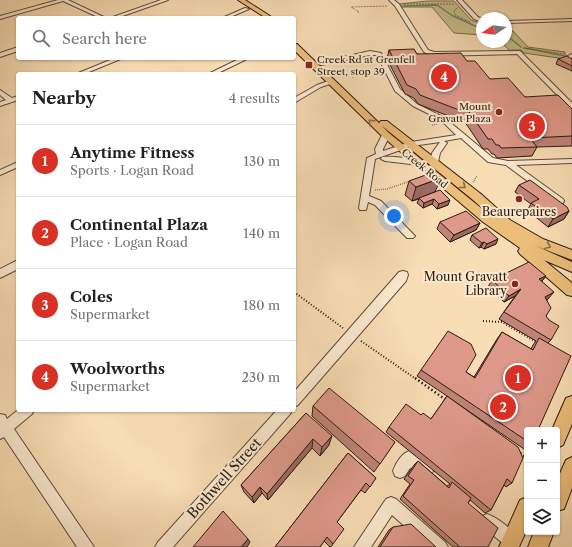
<!DOCTYPE html>
<html lang="en">
<head>
<meta charset="utf-8">
<style>
  :root { --surface:#fff; --page:#f6f6f6; --text:#202124; --muted:#757577; --line:#e0e0e0; --accent:#d93025 }
  body { margin:0; font-family:"Libre Caslon Text",serif; background:var(--page); color:var(--text) }
  .controls { position:absolute; right:12px; bottom:12px; display:grid; overflow:hidden; border-radius:4px; box-shadow:0 1px 3px #0004 }
  .controls button { width:36px; height:36px; display:grid; place-items:center; padding:0; border:0; border-bottom:1px solid var(--line); background:var(--surface); color:var(--text); font:20px sans-serif }
  .compass { position:absolute; left:476px; top:12px; width:36px; height:36px; border-radius:50%; background:var(--surface); box-shadow:0 1px 3px #0004; rotate:257deg }
  .you { position:absolute; left:394px; top:216px; width:14px; height:14px; margin:-10px; border:3px solid #fff; border-radius:50%; background:#1a73e8; box-shadow:0 0 0 6px #1a73e833 }
  .badge { display:grid; place-items:center; width:26px; height:26px; border-radius:50%; background:var(--accent); color:#fff; font-size:13px; font-weight:700 }
  .pin { position:absolute; translate:-50% -50%; border:2px solid #fff; box-shadow:0 1px 4px #0006 }
  .list { margin:0; padding:0; list-style:none }
  h2 { display:flex; justify-content:space-between; align-items:center; height:52px; margin:0; padding:0 16px; font-size:17px }
  h2 small { font-size:13px; font-weight:400; color:var(--muted) }
  .list li { display:grid; grid-template-columns:26px 1fr auto; gap:12px; align-items:center; box-sizing:border-box; height:72px; padding:0 16px; border-top:1px solid var(--line) }
  .list b { display:block; font-size:15px; white-space:nowrap }
  .list p { margin:0; font-size:13px; white-space:nowrap; color:var(--muted) }
  .list em { font-size:13px; font-style:normal; color:var(--muted) }
  .icon { flex:none; width:22px; height:22px; fill:none; stroke:currentColor; stroke-width:2; stroke-linecap:round; stroke-linejoin:round }
  .map { position:relative; flex:none; width:572px; height:547px; overflow:hidden }
  .search { position:absolute; background:var(--surface); box-shadow:0 1px 3px #0004; left:16px; top:16px; width:280px; height:44px; display:flex; align-items:center; gap:10px; box-sizing:border-box; padding:0 14px; border-radius:4px; color:var(--muted); font-size:15px }
  .panel { position:absolute; background:var(--surface); box-shadow:0 1px 3px #0004; left:16px; top:72px; width:280px; height:340px; border-radius:4px }
  .map>svg:first-child { display:block }
</style>
</head>
<body>
<div class="map">
<svg width="572" height="547" viewBox="0 0 572 547">
  <rect width="100%" height="100%" fill="#f9ddb5"/>
  <filter id="stains"><feTurbulence type="fractalNoise" baseFrequency=".005" numOctaves="4"/><feColorMatrix values="0 0 0 0 .2 0 0 0 0 .09 0 0 0 0 .02 0 0 0 .5 -.17"/></filter>
  <radialGradient id="worn" r=".72"><stop offset=".6" stop-color="#630" stop-opacity="0"/><stop offset="1" stop-color="#630" stop-opacity=".3"/></radialGradient>
  <g fill="#c6be88" stroke="#796c4c">
    <polygon points="428,1 454,1 471,20 482,24 482,35 454,33 432,7 402,7 399,4"/>
    <polygon points="506,31 513,31 528,47 565,52 565,54 572,60 524,53 521,50 509,50 501,42 506,42"/>
  </g>
  <g fill="none" stroke-linecap="round" stroke-linejoin="round">
    <g stroke="#707b6f" stroke-width="1.5">
      <polyline points="403,6 437,5 453,16 482,29"/>
      <polyline points="506,35 521,47"/>
      <polyline points="525,48 565,56"/>
    </g>
    <g stroke="#5f4b3a" stroke-width="2">
      <g id="minor">
        <polygon points="58,0 68,0 106,18 100,18 63,1 0,19 0,16"/>
        <polygon points="161,0 168,0 117,18 110,18"/>
        <polygon points="389,0 394,0 399,4 428,50 434,52 520,51 572,103 572,109 570,108 517,54 433,56 424,52 395,6"/>
        <polygon points="457,0 462,0 478,17 482,19 482,22 474,19"/>
        <polygon points="245,8 249,9 228,18 222,18"/>
        <polygon points="572,19 572,21 506,23 506,21"/>
        <polygon points="18,47 18,51 0,57 0,53"/>
        <polygon points="370,51 381,53 400,89 417,104 445,118 493,158 508,161 572,159 572,163 516,165 563,199 564,201 563,203 557,203 506,165 488,162 461,138 444,141 447,143 440,153 438,162 434,164 430,162 432,153 440,142 412,146 375,159 369,196 381,201 413,234 415,236 413,238 407,238 375,205 368,202 366,210 360,210 359,208 367,158 376,154 375,149 383,133 389,133 390,135 383,149 383,151 411,142 456,135 441,120 413,106 395,91 377,55 370,55 321,65 318,63"/>
        <polygon points="571,54 572,55 572,59 568,56"/>
        <polygon points="115,58 123,58 84,74 76,74"/>
        <polygon points="241,58 249,58 216,74 208,74"/>
        <polygon points="331,80 333,81 333,83 321,87 294,103 294,98 317,85"/>
        <polygon points="0,90 12,98 18,96 18,100 0,106 0,102 6,100 0,95"/>
        <path d="M382,157c9,-1 34,1 41,6l-4,2 -34,-4 -4,-2z"/>
        <polygon points="18,162 18,167 0,175 0,170"/>
        <polygon points="18,260 18,269 0,278 0,269"/>
        <polygon points="403,271 407,272 408,275 406,281 298,405 294,407 294,392 399,272"/>
        <polygon points="18,410 34,410 32,414 14,429 94,547 77,547 4,437 0,439 0,414 5,415 7,419"/>
        <polygon points="277,410 292,410 290,414 173,547 155,547 158,542"/>
        <path d="M409,451l22,15 2,5 -2,5 -5,2 -16,-10 -5,8 -5,2 -5,-2 -2,-5c3,-8 8,-17 16,-20z"/>
        <polygon points="391,497 396,499 445,542 448,547 428,547 392,515 371,547 354,547 386,499"/>
        <path d="M487,514c11,4 27,16 32,27l-3,5h-10l-24,-20 -2,-5 2,-5z"/>
      </g>
    </g>
    <g stroke="#2c1a11" stroke-width="2">
      <g id="major">
        <polygon points="238,0 245,0 273,18 266,18"/>
        <path d="M294,44h3l84,81 -2,-2 2,-2h6l94,73 29,26 33,19 29,11v10l-36,-14 36,16v10l-28,-12 28,23v13l-5,-1 -47,-41 -2,-3 2,-3 -37,-26 -100,-85 -89,-87zM381,125l92,75 19,17 -103,-84z"/>
        <polygon points="572,396 572,424 563,445 557,448 557,430 552,430 566,398"/>
        <polygon points="572,457 572,488 564,509 557,511 557,480 566,460"/>
        <polygon points="527,497 527,529 519,547 499,547 520,500"/>
        <polygon points="534,532 554,532 548,547 528,547"/>
      </g>
    </g>
    <g stroke="#2c1a11" stroke-width="1" stroke-dasharray="0.5 1" stroke-linecap="butt">
      <polyline points="404,4 454,4"/>
      <polyline points="458,7 454,11 455,15 470,22"/>
      <polyline points="358,13 359,12 351,7 388,6"/>
      <polyline points="523,48 564,54"/>
    </g>
    <g stroke="#2c1a11" stroke-width="1.5" stroke-dasharray="0.5 1.5" stroke-linecap="butt">
      <polyline points="352,77 380,70"/>
      <polyline points="458,121 465,120"/>
      <polyline points="432,125 437,124"/>
      <polyline points="473,182 477,176"/>
      <polyline points="375,190 387,189 422,177"/>
    </g>
    <g stroke="#2c1a11" stroke-width="2" stroke-dasharray="1 2" stroke-linecap="butt">
      <polyline points="294,292 343,328"/>
      <polyline points="483,321 502,322 536,342"/>
      <polyline points="361,341 416,379"/>
    </g>
    <g stroke="#2c1a11" stroke-width="2.5" stroke-dasharray="1.5 2.5" stroke-linecap="butt">
      <polyline points="415,378 446,400"/>
      <polyline points="520,453 527,458"/>
    </g>
    <use href="#minor" fill="#fbe9cf" fill-rule="evenodd"/>
    <use href="#major" fill="#ecbe7a" fill-rule="evenodd"/>
  </g>
  <g fill="#bf8477" stroke="#2c1a11">
    <polygon points="389,50 467,61 490,79 525,97 572,109 572,146 537,147 532,156 497,158 494,154 492,154 488,149 483,149 463,119 456,119 418,104 414,98 405,94 387,59"/>
    <polygon points="558,59 572,59 572,71 556,64"/>
    <polygon points="409,181 436,192 448,205 437,209 432,204 423,208 417,203 419,199 412,201 405,195"/>
    <polygon points="519,185 569,211 564,219 548,227 527,210 531,204 515,192"/>
    <polygon points="440,222 480,223 476,230 450,242 437,229"/>
    <polygon points="472,235 496,244 484,249 481,247 479,248 470,240"/>
    <polygon points="546,276 542,281 548,299 547,299 546,316 551,340 548,343 527,430 527,447 524,449 448,397 512,483 506,487 504,485 491,510 485,513 470,500 468,503 488,547 453,547 400,499 410,484 404,479 414,465 418,461 447,486 450,484 386,432 389,427 421,415 431,419 447,396 417,376 421,370 466,372 474,377 497,339 502,332 531,349 533,345 536,341 499,319 515,296 504,302 488,287 492,280"/>
    <polygon points="313,406 395,442 374,472 312,416"/>
    <polygon points="306,413 329,445 320,456 312,448 268,500 262,493 254,503 244,492 241,485"/>
    <polygon points="348,453 376,478 365,493 361,490 337,522 333,544 331,547 330,547 324,541 320,547 275,547"/>
    <polygon points="393,527 436,547 378,547 389,530"/>
  </g>
  <g fill="#9b6b61" stroke="#2c1a11">
    <polygon points="441,178 435,192 412,201 416,187"/>
    <polygon points="434,199 432,204 423,208 424,203"/>
    <polygon points="450,200 448,205 437,209 439,204"/>
    <polygon points="569,211 564,219 548,227 553,219"/>
    <polygon points="480,223 476,230 450,242 454,235"/>
    <polygon points="498,239 496,244 484,249 487,244"/>
    <polygon points="484,242 481,247 479,248 482,243"/>
    <polygon points="546,276 540,283 539,279"/>
    <polygon points="521,289 515,296 504,302 509,296"/>
    <polygon points="554,292 548,299 539,303 545,297"/>
    <polygon points="332,436 329,445 320,456 322,447"/>
    <polygon points="313,439 312,448 268,500 267,494"/>
    <polygon points="260,487 262,493 254,503 252,497"/>
    <polygon points="248,539 250,542 247,547 241,547"/>
  </g>
  <g fill="#de998a" stroke="#2c1a11">
    <polygon points="414,49 417,54 461,53 467,61 475,61 490,79 508,78 525,97 558,95 572,109 572,136 530,138 537,147 501,148 499,145 496,145 492,139 488,139 467,109 459,110 420,95 416,89 407,85 389,50"/>
    <polygon points="567,56 572,59 572,66 558,59"/>
    <polygon points="434,172 441,178 416,187 409,181"/>
    <polygon points="530,180 567,207 569,211 553,219 531,203 539,199 519,185"/>
    <polygon points="440,190 450,200 439,204 434,199 424,203 419,198"/>
    <polygon points="466,211 480,223 454,235 440,222"/>
    <polygon points="486,228 498,239 487,244 484,242 482,243 472,235"/>
    <polygon points="529,262 546,276 539,279 554,292 545,297 551,308 546,316 549,320 559,326 551,340 504,312 521,289 509,296 492,280"/>
    <polygon points="448,331 471,344 476,355 466,372 475,378 502,332 533,350 539,338 571,356 538,430 527,430 527,441 421,370"/>
    <polygon points="329,388 395,442 380,464 313,406"/>
    <polygon points="447,396 518,447 523,458 512,483 507,479 491,510 389,427 406,404 421,415 423,413 431,419"/>
    <polygon points="306,413 332,436 322,447 313,439 267,494 260,487 252,497 241,485"/>
    <polygon points="348,453 376,478 370,487 366,483 337,522 344,529 333,544 327,537 320,547 275,547"/>
    <polygon points="418,461 449,488 452,482 471,498 468,503 498,528 488,547 460,547 403,496 414,480 408,476"/>
    <polygon points="223,511 248,539 241,547 193,547"/>
    <polygon points="411,524 436,547 380,547 393,527"/>
  </g>
  <defs><path id="oneway-chevron" d="M-2-3.5L2.5 0L-2 3.5" fill="none" stroke-width="1.6" stroke-linecap="round" stroke-linejoin="round"/></defs>
  <g stroke="#8c6c46">
    <use href="#oneway-chevron" transform="translate(371 122) rotate(-136)"/>
    <use href="#oneway-chevron" transform="translate(463 186) rotate(38)"/>
    <use href="#oneway-chevron" transform="translate(548 246) rotate(23)"/>
  </g>
  <g fill="#8f2418" stroke="#fbe9cf" stroke-width="1.5">
    <rect x="305" y="61" width="8" height="8" rx="2"/>
    <circle cx="499" cy="112" r="4"/>
    <circle cx="519" cy="199" r="4"/>
    <circle cx="515" cy="284" r="4"/>
  </g>
  <g text-anchor="middle" stroke-width="4" stroke-linejoin="round" paint-order="stroke">
    <g font-size="10" fill="#2c1a11" stroke="#fbe9cf" text-anchor="start">
      <text x="317" y="63">Creek Rd at Grenfell<tspan x="317" dy="12">Street, stop 39</tspan></text>
      <text x="491" y="110" text-anchor="end">Mount<tspan x="491" dy="12">Gravatt Plaza</tspan></text>
    </g>
    <g font-size="10" fill="#2c1a11" stroke="#fbe9cf">
      <text transform="translate(425 168) rotate(39)" y="4">Creek Road</text>
    </g>
    <g font-size="12" fill="#2c1a11" stroke="#fbe9cf">
      <text x="519" y="216">Beaurepaires</text>
      <text x="507" y="281" text-anchor="end">Mount Gravatt<tspan x="507" dy="14">Library</tspan></text>
    </g>
    <g font-size="14" fill="#2c1a11" stroke="#fbe9cf">
      <text transform="translate(224 478) rotate(-48)" y="5">Bothwell Street</text>
    </g>
  </g>
  <rect width="100%" height="100%" filter="url(#stains)"/>
  <rect width="100%" height="100%" fill="url(#worn)"/>
</svg>
<div class="controls">
<button>+</button>
<button>−</button>
<button><svg class="icon" aria-label="layers" viewBox="0 0 24 24"><path d="M12 4l9 5-9 5-9-5zM3 14l9 5 9-5"/></svg></button>
</div>
<svg class="compass" viewBox="-18 -18 36 36"><path d="M0-13l5 13h-10z" fill="#e53935"/><path d="M0 13l5-13h-10z" fill="#757577"/></svg>
<div class="you"></div>
<div class="pin badge" style="left:518px;top:378px">1</div>
<div class="pin badge" style="left:503px;top:407px">2</div>
<div class="pin badge" style="left:532px;top:126px">3</div>
<div class="pin badge" style="left:444px;top:77px">4</div>
<div class="search"><svg class="icon" aria-label="search" viewBox="0 0 24 24"><circle cx="10" cy="10" r="6"/><path d="M15 15l6 6"/></svg>Search here</div>
<section class="panel">
<h2>Nearby<small>4 results</small></h2>
<ul class="list">
<li><span class="badge">1</span><div><b>Anytime Fitness</b><p>Sports · Logan Road</p></div><em>130 m</em></li>
<li><span class="badge">2</span><div><b>Continental Plaza</b><p>Place · Logan Road</p></div><em>140 m</em></li>
<li><span class="badge">3</span><div><b>Coles</b><p>Supermarket</p></div><em>180 m</em></li>
<li><span class="badge">4</span><div><b>Woolworths</b><p>Supermarket</p></div><em>230 m</em></li>
</ul>
</section>
</div>
</body>
</html>
